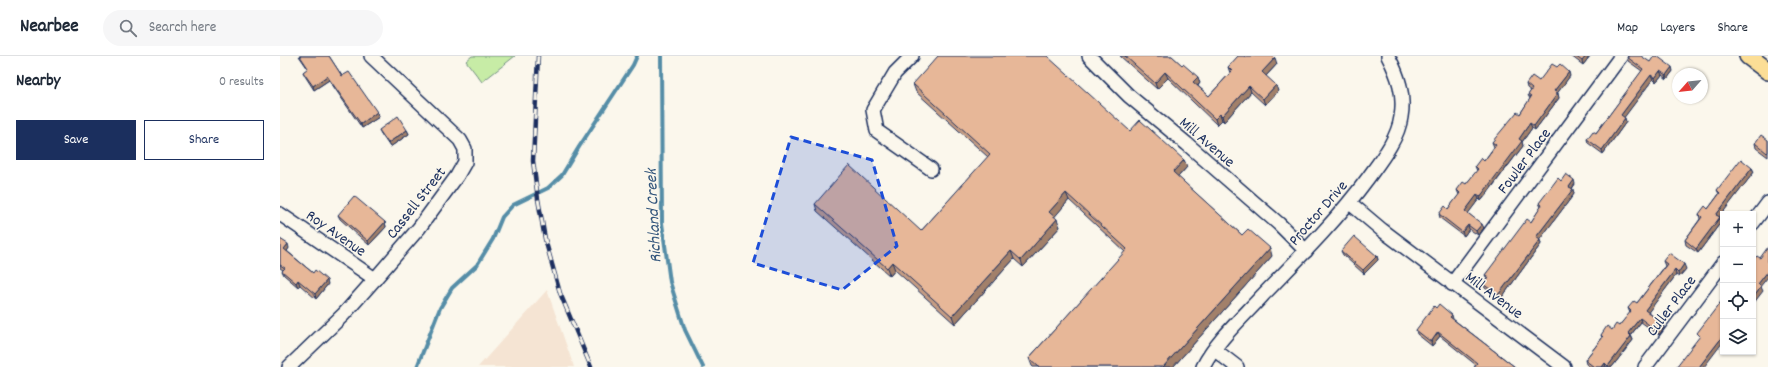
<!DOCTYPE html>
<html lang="en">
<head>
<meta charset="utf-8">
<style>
  :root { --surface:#fff; --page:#f6f6f7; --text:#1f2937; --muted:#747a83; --line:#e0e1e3; --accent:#1b2f5e }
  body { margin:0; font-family:Dekko,sans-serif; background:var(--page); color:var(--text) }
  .controls { position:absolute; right:12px; bottom:12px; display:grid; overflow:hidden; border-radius:0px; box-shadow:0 1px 3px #0004 }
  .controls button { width:36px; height:36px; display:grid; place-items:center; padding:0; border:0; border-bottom:1px solid var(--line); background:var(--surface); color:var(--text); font:20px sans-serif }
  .compass { position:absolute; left:1392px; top:12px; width:36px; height:36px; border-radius:50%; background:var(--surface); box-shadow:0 1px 3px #0004; rotate:243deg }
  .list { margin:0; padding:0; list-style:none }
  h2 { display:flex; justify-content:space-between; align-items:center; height:52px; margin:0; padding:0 16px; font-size:17px }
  h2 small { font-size:13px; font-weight:400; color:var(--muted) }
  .actions { display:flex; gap:8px; padding:12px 16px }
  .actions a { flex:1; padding:9px 0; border:1px solid var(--accent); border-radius:0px; text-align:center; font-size:14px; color:var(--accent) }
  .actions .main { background:var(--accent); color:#fff }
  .icon { flex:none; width:22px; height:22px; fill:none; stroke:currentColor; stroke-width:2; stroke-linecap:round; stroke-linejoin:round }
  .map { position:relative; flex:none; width:1488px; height:311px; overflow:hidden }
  header { display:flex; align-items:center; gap:24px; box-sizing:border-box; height:56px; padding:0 20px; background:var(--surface); border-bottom:1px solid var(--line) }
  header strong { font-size:19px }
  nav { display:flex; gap:22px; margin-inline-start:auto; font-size:14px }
  .search { width:280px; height:36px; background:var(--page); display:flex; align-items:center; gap:10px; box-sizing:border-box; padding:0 14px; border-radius:22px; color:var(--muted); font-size:15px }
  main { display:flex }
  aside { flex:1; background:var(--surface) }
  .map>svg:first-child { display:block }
</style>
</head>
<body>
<header>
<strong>Nearbee</strong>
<div class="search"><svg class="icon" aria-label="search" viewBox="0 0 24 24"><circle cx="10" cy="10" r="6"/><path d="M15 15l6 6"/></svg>Search here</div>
<nav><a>Map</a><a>Layers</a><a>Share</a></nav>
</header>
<main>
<aside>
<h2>Nearby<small>0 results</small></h2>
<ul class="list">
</ul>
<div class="actions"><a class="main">Save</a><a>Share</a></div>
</aside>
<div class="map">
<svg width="1488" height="311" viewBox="0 0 1488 311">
  <rect width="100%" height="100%" fill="#fbf7ec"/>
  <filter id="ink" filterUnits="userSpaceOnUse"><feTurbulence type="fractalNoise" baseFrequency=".025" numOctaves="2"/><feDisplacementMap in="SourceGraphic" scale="8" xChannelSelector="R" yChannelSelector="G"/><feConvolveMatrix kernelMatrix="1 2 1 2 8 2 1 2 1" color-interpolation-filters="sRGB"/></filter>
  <g filter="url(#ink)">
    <polygon fill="#f5e4d3" points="267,234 294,311 198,311"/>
    <polygon fill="#c7eca6" stroke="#718e82" points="192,0 235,0 202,26 186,5"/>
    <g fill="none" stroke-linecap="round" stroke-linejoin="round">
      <g stroke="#558da7" stroke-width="4">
        <polyline points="381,0 382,167 390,226 405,274 423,311"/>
        <polyline points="137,311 160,252 172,232 197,209 213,183 222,161 233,149 268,132 282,119 299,91 353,9 357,0"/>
      </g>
      <g stroke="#1b2f5e" stroke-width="16">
        <g id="minor">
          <polyline points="632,0 615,17 593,54 597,75 651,113"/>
          <polyline points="809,0 849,40 907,88 999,168 1026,195"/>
          <polyline points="1070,147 1102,174 1284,311"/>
          <polyline points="0,158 95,223"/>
          <polyline points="1473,167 1488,147"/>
          <polyline points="1172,228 1341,0"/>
          <polyline points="935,294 957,311"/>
          <polyline points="9,311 64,258 95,223 139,172 177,120 185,106 185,93 180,84 91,0"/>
          <path d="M923,311c14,-27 39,-49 60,-72 37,-38 74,-75 105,-117 13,-18 30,-39 33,-61 4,-23 -3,-42 -13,-61"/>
          <polyline points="1365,311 1443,207"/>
        </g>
      </g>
      <g stroke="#1b2f5e" stroke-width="20">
        <polyline id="major" points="1468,0 1488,15"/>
      </g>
      <use href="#minor" stroke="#fbf7ec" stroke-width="13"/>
      <use href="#major" stroke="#fcde96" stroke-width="17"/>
      <g stroke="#1b2f5e" stroke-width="4.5">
        <polyline id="rail" points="258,0 253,105 258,143 265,183 280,237 311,311"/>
      </g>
      <use href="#rail" stroke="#fbf7ec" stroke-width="3" stroke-dasharray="9" stroke-linecap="butt"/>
    </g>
    <g fill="#c79d83" stroke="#1b2f5e">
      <polygon points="19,0 49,0 62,20 97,56 99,61 82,72 49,24 34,34 25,20 23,16 28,13"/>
      <polygon points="840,0 892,0 920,27 918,30 929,40 950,17 948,11 965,1 997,8 986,20 998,35 985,49 971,36 944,66 942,64 937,69 888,22 877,33"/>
      <polygon points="1291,0 1310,0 1303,9"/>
      <polygon points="1347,1 1370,6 1393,15 1387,23 1382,19 1376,26 1373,23 1344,61 1346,66 1323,98 1308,87 1307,83 1316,77 1362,15 1348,5"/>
      <polygon points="1277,11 1290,20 1277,37 1279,42 1255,74 1252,72 1242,86 1243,90 1207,138 1201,145 1199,143 1188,157 1204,172 1198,179 1189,173 1184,180 1160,162 1159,158 1168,153 1179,139 1177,134 1186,128 1197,115 1195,110 1204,105 1214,91 1212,86 1240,58 1250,43 1248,39 1251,35 1247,32 1246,28 1259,25"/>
      <polygon points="633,28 850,75 904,104 907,111 898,121 962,179 992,200 893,311 753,311 752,310 749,302 845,196 789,144 774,161 780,171 743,211 734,203 675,268 615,214 610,220 537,155 535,148 641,175 708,101 636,36"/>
      <polygon points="99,74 127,74 129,78 110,91 101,78"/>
      <polygon points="1488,84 1488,101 1476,92 1475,87"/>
      <polygon points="1472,112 1474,116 1439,161 1441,166 1418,197 1406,189 1405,184 1420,163 1419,158 1428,153 1439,138 1437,134"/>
      <polygon points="1281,125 1295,128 1292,133 1294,138 1259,184 1261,188 1220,244 1205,232 1203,228 1207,223 1205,219 1251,166 1261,151 1259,147"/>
      <polygon points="58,159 105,166 106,171 89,189 60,163"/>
      <polygon points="0,183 9,192 7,195 33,217 48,228 36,243 20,229 18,231 4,219 2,215 3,214 0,212"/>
      <polygon points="1061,195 1097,200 1098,204 1084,218 1063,199"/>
      <polygon points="1383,205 1406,213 1399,221 1396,219 1368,256 1383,268 1384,272 1379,279 1361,266 1351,279 1353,284 1332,311 1310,311 1306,308 1305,304 1322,282 1321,279 1332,274 1339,270 1350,257 1348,252 1357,247 1385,210"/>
      <polygon points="1173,263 1235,311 1196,309 1160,280 1152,290 1137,278 1136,274"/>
    </g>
    <g fill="#a2806a" stroke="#1b2f5e">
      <polygon points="1306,0 1310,0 1303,9 1302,5"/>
      <polygon points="995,2 997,8 984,22 982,16"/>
      <polygon points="1392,11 1393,15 1387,23 1386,19"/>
      <polygon points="1380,15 1382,19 1376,26 1375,22"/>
      <polygon points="885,16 888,22 877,33 875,27"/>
      <polygon points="1289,16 1290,20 1276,39 1274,35"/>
      <polygon points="1371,19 1373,23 1343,63 1341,59"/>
      <polygon points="47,20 49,24 34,34 33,30"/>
      <polygon points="918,21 920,27 915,32 913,26"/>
      <polygon points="996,29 998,35 985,49 983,43"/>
      <polygon points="969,30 971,36 944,66 942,60"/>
      <polygon points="1278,37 1279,42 1255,74 1254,70"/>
      <polygon points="97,56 99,61 82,72 81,68"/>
      <polygon points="940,58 942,64 937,69 935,63"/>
      <polygon points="1345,62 1346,66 1323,98 1322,94"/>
      <polygon points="1250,67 1252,72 1242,86 1243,90 1201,145 1200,141 1239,83"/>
      <polygon points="127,74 129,78 110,91 108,87"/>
      <polygon points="904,104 907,111 895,124 893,116"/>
      <polygon points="1472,112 1474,116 1438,163 1436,159"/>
      <polygon points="1294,124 1295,128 1290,135 1289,131"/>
      <polygon points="1293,133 1294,138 1258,186 1256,181"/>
      <polygon points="786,137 789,144 772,164 769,156"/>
      <polygon points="1197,139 1199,143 1187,159 1185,155"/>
      <polygon points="1440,161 1441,166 1418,197 1416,193"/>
      <polygon points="777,163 780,171 743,211 741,204"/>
      <polygon points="105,166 106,171 89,189 88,185"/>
      <polygon points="1202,168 1204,172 1198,179 1196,175"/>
      <polygon points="1188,169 1189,173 1184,180 1182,176"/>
      <polygon points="1260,184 1261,188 1220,244 1218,239"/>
      <polygon points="8,188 9,192 6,197 4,193"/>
      <polygon points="990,192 992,200 893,311 883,311"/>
      <polygon points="731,195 734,203 675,268 672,260"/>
      <polygon points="1097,200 1098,204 1084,218 1083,214"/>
      <polygon points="612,206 615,214 610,220 607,212"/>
      <polygon points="1404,208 1406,213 1399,221 1398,217"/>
      <polygon points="1395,214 1396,219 1367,258 1365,254"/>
      <polygon points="1488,215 1488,221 1479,232 1478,228"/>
      <polygon points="18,224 20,229 18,231 16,227"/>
      <polygon points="47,224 48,228 36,243 35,238"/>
      <polygon points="1481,231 1483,235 1473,248 1473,242"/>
      <polygon points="1172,259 1173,263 1171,265 1170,261"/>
      <polygon points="1360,262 1361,266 1349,281 1348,277"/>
      <polygon points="1383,268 1384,272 1379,279 1377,275"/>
      <polygon points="1158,276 1160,280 1152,290 1151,286"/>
      <polygon points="1351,280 1353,284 1332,311 1328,311 1328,310"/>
      <polygon points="1443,280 1443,286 1424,311 1419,311"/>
      <polygon points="1325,307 1326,311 1322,311"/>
    </g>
    <g fill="#e7b798" stroke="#1b2f5e">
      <polygon points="20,0 49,0 62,20 69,16 97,56 81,68 47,20 33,30 23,16 28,12"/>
      <polygon points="658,0 767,0 850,75 860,64 904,104 893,116 962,179 968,173 990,192 883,311 759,311 749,302 847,193 786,137 769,156 777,163 741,204 731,195 672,260 612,206 607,212 535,148 569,109 641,175 710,98 633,28"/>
      <polygon points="845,0 892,0 902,9 903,8 918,21 913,26 929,40 952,15 948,11 958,0 964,0 965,1 966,0 993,0 995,2 982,16 996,29 983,43 969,30 942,60 940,58 935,63 885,16 875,27"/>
      <polygon points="1295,0 1306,0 1302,5"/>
      <polygon points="1348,0 1361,0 1370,6 1374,0 1377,0 1392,11 1386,19 1380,15 1375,22 1371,19 1341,59 1345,62 1322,94 1307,83 1313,75 1316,77 1363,13 1347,1"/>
      <polygon points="1272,8 1277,11 1280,8 1289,16 1274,35 1278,37 1254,70 1250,67 1239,83 1242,85 1200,141 1197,139 1185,155 1202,168 1196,175 1188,169 1182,176 1159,158 1165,150 1168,153 1180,137 1177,134 1183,126 1186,128 1198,113 1195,110 1201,102 1204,105 1216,89 1212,86 1237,56 1240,58 1251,41 1248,39 1252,33 1246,28 1252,20 1259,25"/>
      <polygon points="118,60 127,74 108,87 99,74"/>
      <polygon points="1481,79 1488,84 1488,96 1487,97 1475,87"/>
      <polygon points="1461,103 1472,112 1436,159 1440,161 1416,193 1405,184 1422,161 1419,158 1425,150 1428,153 1440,137 1437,134"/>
      <polygon points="1286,118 1294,124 1289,131 1293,133 1256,181 1260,184 1218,239 1203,228 1209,221 1205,219 1247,163 1251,166 1262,149 1259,147 1278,122 1281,125"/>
      <polygon points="74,140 105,166 88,185 58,159"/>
      <polygon points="1074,180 1097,200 1083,214 1061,195"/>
      <polygon points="0,183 8,188 4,193 33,217 35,214 47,224 35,238 18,224 16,227 2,215 5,212 0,209"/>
      <polygon points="1488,191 1488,215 1478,228 1481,231 1473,242 1473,204 1477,200 1480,202"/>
      <polygon points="1389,197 1404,208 1398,217 1395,214 1365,254 1383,268 1377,275 1360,262 1348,277 1351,280 1328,310 1325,307 1322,311 1314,311 1305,304 1323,281 1321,279 1327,270 1332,274 1336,268 1339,270 1351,255 1348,252 1354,245 1357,247 1387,208 1383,205"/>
      <polygon points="1443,243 1443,280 1419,311 1396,311 1420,280 1417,277"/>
      <polygon points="1159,248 1172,259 1170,261 1235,311 1194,311 1197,307 1158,276 1151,286 1136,274 1154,250 1156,252"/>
    </g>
  </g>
  <path fill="#1d4ed8" fill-opacity="0.2" stroke="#1d4ed8" stroke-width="3" stroke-dasharray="8 5" stroke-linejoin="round" d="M511,81l81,23 25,86 -55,44 -89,-27z"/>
  <g text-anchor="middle" stroke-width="3" stroke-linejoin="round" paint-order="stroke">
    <g font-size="16" fill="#1b2f5e" stroke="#fbf7ec">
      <text transform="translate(928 85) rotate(41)" y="6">Mill Avenue</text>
      <text transform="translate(1243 104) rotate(-53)" y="6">Fowler Place</text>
      <text transform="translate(135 146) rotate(-52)" y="6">Cassell Street</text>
      <text transform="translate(1037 156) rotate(-49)" y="6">Proctor Drive</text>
      <text transform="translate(57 176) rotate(35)" y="6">Roy Avenue</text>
      <text transform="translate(1215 238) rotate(37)" y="6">Mill Avenue</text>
      <text transform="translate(1390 249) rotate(-53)" y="6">Culler Place</text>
    </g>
    <g font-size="17" font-style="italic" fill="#33567c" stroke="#fbf7ec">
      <text transform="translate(372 160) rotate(-93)" y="6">Richland Creek</text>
    </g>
  </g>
</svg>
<div class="controls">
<button>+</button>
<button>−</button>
<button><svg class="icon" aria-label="locate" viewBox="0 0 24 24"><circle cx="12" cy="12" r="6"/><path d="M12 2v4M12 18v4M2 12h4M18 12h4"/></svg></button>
<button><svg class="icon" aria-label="layers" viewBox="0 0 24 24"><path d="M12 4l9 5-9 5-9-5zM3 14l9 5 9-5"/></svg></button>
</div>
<svg class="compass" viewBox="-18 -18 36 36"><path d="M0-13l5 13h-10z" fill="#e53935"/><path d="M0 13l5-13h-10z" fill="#747a83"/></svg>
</div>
</main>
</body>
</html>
